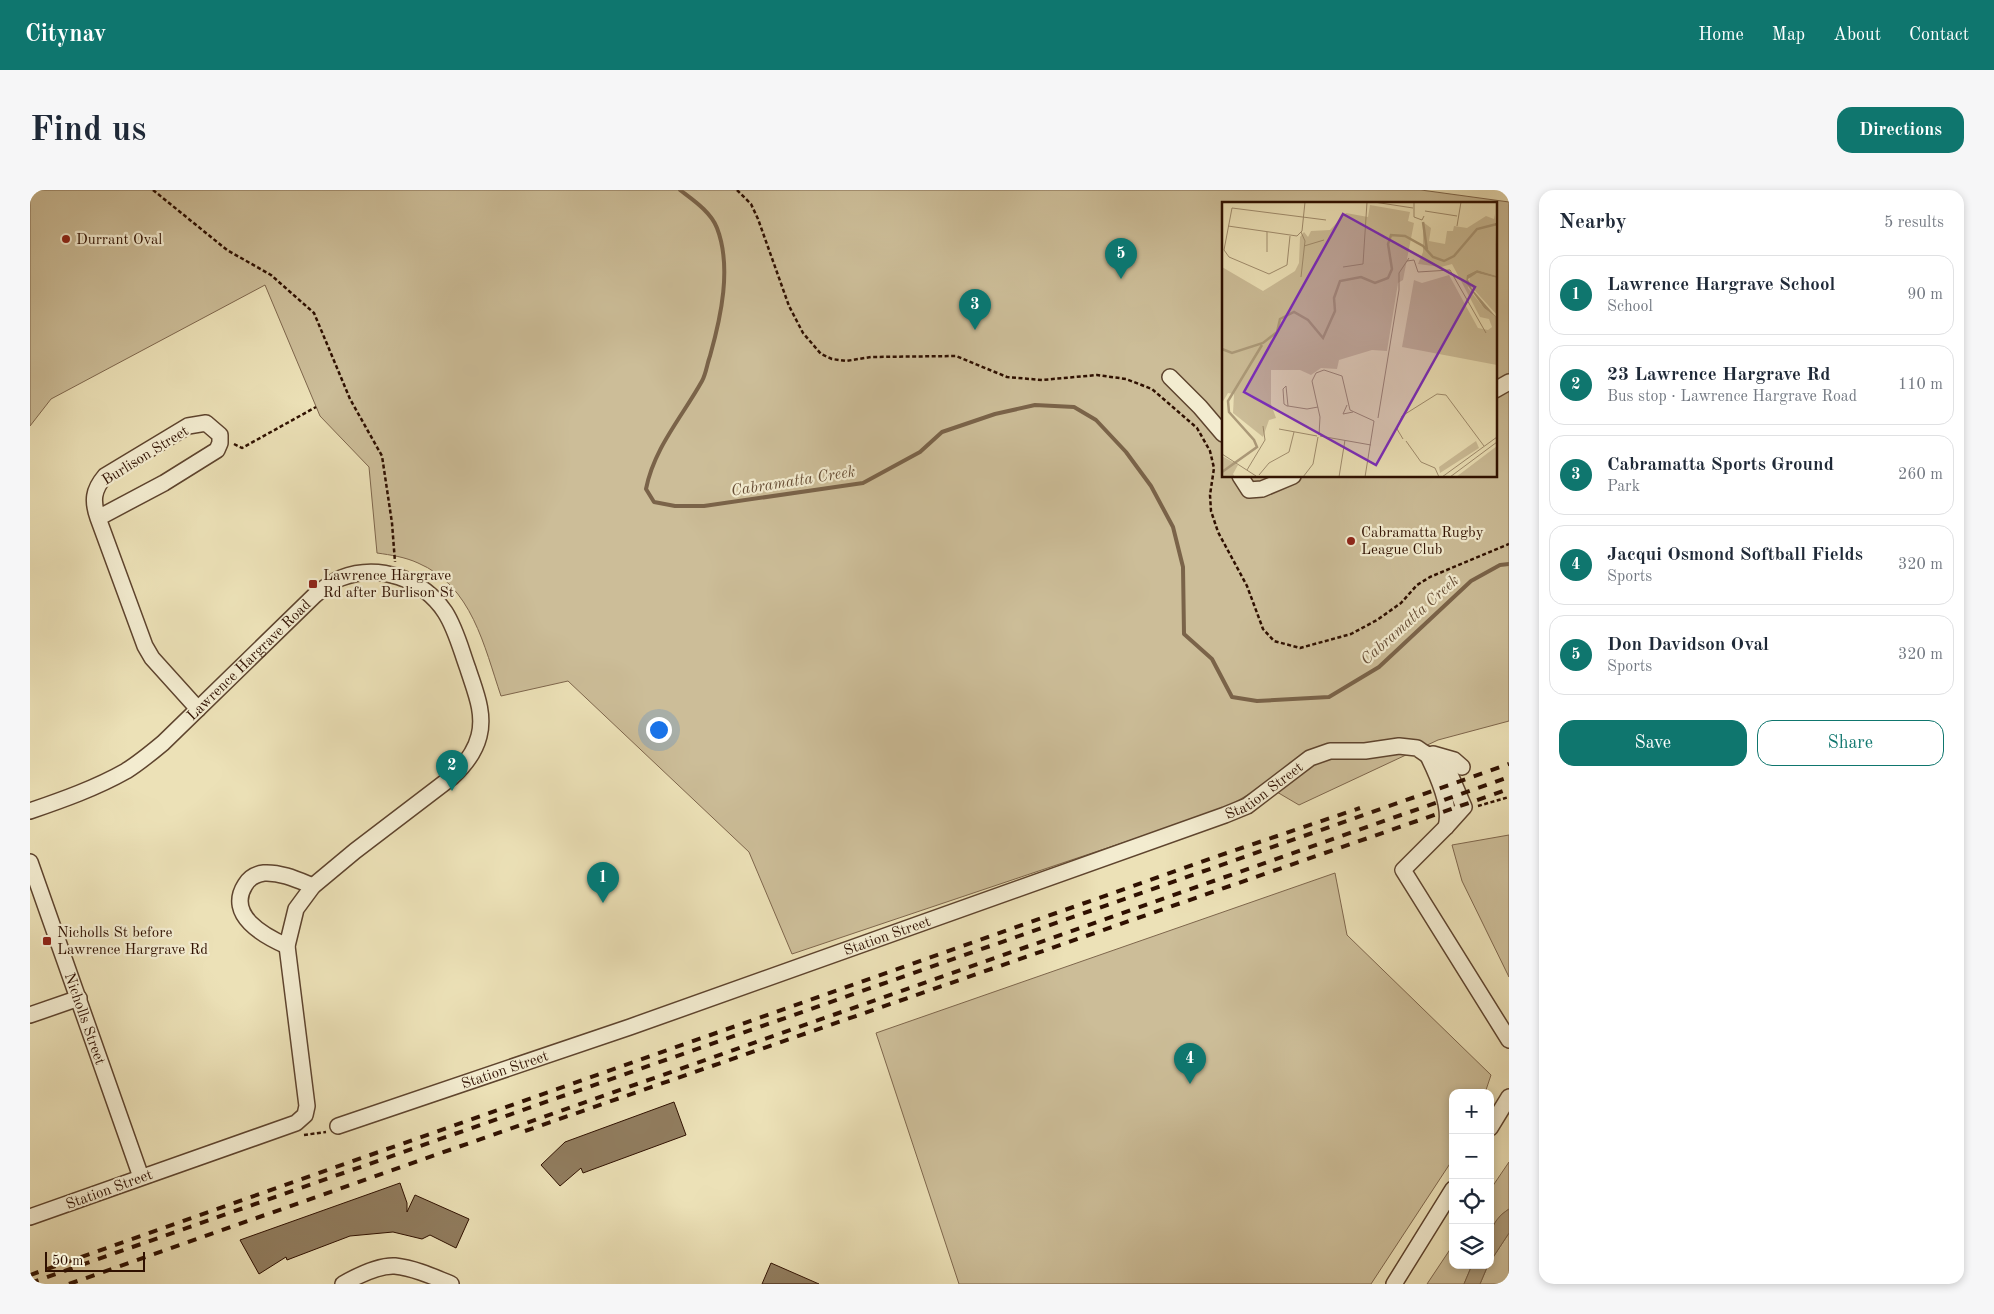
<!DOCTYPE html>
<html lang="en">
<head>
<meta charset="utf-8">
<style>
  :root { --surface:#fff; --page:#f6f6f7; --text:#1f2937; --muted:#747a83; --line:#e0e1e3; --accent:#0f766e }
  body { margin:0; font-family:"Old Standard TT",serif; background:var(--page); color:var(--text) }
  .controls { position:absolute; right:15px; bottom:15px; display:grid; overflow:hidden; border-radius:10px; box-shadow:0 2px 8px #0003 }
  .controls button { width:45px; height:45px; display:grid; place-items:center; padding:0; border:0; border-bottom:1px solid var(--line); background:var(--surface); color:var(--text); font:25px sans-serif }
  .scale { position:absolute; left:15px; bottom:12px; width:100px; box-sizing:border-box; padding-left:5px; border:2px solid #2f1000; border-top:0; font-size:14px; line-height:18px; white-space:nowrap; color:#2f1000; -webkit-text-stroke:4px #f3ecd0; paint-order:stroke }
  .you { position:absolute; left:628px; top:539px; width:18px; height:18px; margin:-12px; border:4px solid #fff; border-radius:50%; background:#1a73e8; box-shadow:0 0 0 8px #1a73e833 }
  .badge { display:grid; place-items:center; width:32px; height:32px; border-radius:50%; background:var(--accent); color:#fff; font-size:16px; font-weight:700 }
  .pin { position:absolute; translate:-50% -41px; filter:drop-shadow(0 1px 2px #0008) }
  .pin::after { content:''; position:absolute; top:26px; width:18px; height:15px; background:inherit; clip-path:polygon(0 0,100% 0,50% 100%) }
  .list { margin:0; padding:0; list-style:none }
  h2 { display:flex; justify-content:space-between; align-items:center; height:65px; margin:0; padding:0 20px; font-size:21px }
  h2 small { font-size:16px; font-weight:400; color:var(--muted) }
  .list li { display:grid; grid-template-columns:32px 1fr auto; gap:15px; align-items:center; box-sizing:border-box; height:80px; margin:0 10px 10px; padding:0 10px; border:1px solid var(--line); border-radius:15px }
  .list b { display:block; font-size:19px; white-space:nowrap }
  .list p { margin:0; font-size:16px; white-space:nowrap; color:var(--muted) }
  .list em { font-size:16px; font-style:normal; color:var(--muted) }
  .actions { display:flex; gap:10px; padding:15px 20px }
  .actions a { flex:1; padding:11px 0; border:1px solid var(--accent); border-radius:15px; text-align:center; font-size:18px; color:var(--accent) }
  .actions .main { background:var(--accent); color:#fff }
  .icon { flex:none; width:28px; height:28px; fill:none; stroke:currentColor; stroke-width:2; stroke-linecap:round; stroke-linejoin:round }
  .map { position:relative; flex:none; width:1479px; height:1094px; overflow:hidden; border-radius:15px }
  header { display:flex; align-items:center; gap:30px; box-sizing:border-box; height:70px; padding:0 25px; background:var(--accent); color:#fff }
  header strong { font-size:24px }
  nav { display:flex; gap:28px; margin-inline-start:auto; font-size:18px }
  .intro { display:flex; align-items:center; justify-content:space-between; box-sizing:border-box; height:120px; padding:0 30px }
  h1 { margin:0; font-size:35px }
  .button { padding:12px 22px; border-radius:15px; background:var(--accent); color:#fff; font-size:18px; font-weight:700 }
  main { display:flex; gap:30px; padding:0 30px }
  aside { flex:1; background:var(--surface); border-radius:15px; box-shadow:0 2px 8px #0003 }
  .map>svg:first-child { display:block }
</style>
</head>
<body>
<header>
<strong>Citynav</strong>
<nav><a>Home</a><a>Map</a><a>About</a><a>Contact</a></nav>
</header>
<div class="intro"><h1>Find us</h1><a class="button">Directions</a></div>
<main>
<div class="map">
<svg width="1479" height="1094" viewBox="0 0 1479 1094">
  <rect width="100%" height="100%" fill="#ece1b7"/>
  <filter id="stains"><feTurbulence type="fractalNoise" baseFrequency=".004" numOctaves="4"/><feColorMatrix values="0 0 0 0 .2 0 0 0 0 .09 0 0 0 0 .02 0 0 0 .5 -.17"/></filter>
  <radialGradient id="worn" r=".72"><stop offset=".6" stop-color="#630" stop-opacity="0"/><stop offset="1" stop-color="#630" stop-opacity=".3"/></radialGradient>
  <g fill="#ccbd98" stroke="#7e664c" fill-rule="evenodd">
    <path d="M0,0h1391l88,12v519l-71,19 -139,65 -34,-20 -42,24 -431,145 -43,-102 -181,-171 -67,15c-17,-50 -29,-110 -83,-133 -13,-6 -27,-8 -41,-10l-8,-86 -49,-51 -55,-131 -214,114 -21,27zM1193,14h272v272h-272z"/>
    <polygon points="1479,645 1479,787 1432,691 1422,655"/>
    <polygon points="1305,683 1317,745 1461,885 1455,903 1423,903 1423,969 1341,1094 929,1094 846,843"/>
    <polygon points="1479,972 1479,1019 1471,1025 1460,1041 1460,1000"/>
    <polygon points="1479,1043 1479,1094 1450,1094 1458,1075 1460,1075 1460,1072"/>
    <polygon points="1423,1055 1423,1075 1442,1075 1434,1094 1397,1094"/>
  </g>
  <g fill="#ac9a79" stroke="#7a6349">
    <path d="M1479,1019v24l-19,29c0,-23 -3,-39 19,-53z"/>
    <polygon points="1442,1075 1458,1075 1450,1094 1434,1094"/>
  </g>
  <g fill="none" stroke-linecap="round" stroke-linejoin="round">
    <path stroke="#7a6349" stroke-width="4" d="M650,0c13,10 31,22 37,38 15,39 4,89 -7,128 -3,8 -4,18 -8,25 -20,36 -48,67 -56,108l8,13 21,4h29l159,-23 57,-31 22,-20 53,-18 40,-9 39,2 22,13 30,32 25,34 22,41 10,40 1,67 28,25 20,38 25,4 72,-4 50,-30 92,-86 29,-16 9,-1"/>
  </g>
  <g fill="#917d5f" stroke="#2f1000">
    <polygon points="644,912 656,945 553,983 551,978 530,996 511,975 535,952"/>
    <polygon points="370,993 377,1013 377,1022 385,1005 439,1029 426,1058 400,1045 392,1049 363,1042 320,1046 257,1070 256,1067 229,1084 210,1050"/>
    <polygon points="741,1073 789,1094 732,1094"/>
  </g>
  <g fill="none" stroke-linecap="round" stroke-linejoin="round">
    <g stroke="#5e442e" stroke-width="18">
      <g id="minor">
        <polyline points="1140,187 1170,217 1193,244"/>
        <polyline points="1465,200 1479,192"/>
        <polyline points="1210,286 1219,300 1232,299 1263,286"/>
        <path d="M68,328l66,-35 53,-33 3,-7v-8l-14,-12 -18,3 -83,50c-12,14 -13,25 -7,42l47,128 7,12 46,51"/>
        <path d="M1397,564c9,18 25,53 19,73"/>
        <polyline points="1403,564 1424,570 1432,577"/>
        <path id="s1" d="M0,621c32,-11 66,-23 96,-40 13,-8 25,-18 37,-28l152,-148c8,-6 16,-13 26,-17 38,-15 82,1 104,34 11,17 16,38 23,57 7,22 17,44 11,67 -4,16 -15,30 -27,41l-97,74 -42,35 -17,23 -9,37 20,160 -2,9 -9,8 -266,94"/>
        <path id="s2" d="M0,672l111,315"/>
        <path d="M257,756c-23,-10 -61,-31 -42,-61 4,-7 11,-11 19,-12 17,-1 34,7 49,13"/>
        <polyline points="0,825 49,808"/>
        <path id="s3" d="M308,936l292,-99 595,-212 22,-9 63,-48 20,-7h35l34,-5 18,2 26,18 6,6 15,35 -18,20 -43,43 106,170"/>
        <polyline points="1460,938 1479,907"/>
        <path d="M313,1094c14,-8 35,-19 52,-18 19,2 39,11 56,18"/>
        <polyline points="1364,1094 1423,999"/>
      </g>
    </g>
    <g stroke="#2f1000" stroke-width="2.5" stroke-dasharray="4 2.5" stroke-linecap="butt">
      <polyline points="123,0 197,60 241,85 284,123 320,209 352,266 362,333 365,372"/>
      <polyline points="707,0 721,14 728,29 759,116 773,143 791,164 802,169 816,171 841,167 926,166 977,187 1012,190 1067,185 1096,189 1122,199 1167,238 1180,261 1184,278 1180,305 1181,321 1188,342 1217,396 1233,439 1244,451 1270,458 1321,444 1347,430 1371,413 1387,395 1400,387 1479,354"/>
      <polyline points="204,254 212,258 286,217"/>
      <polyline points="1448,616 1479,607"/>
      <polyline points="274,945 296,942"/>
    </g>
    <use href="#minor" stroke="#f3ecd0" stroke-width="15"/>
    <g stroke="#2f1000" stroke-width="4" stroke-dasharray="9 9" stroke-linecap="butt">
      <polyline points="495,941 1479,599"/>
      <polyline points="0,1085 1185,667 1330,618"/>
      <polyline points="0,1093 1479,574"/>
      <polyline points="39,1094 1479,587"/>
    </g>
  </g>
  <g fill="#8f2418" stroke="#f3ecd0" stroke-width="2">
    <circle cx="36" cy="49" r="5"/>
    <circle cx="1321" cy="351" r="5"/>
    <rect x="278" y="389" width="10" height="10" rx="2.5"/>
    <rect x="12" y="746" width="10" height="10" rx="2.5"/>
  </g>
  <g text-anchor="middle" stroke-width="4.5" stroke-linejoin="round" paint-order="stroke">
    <g font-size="15" fill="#2f1000" stroke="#f3ecd0" text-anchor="start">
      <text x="46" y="54">Durrant Oval</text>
      <text x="1331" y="347">Cabramatta Rugby<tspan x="1331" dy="17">League Club</tspan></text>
      <text x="293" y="390">Lawrence Hargrave<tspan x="293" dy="17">Rd after Burlison St</tspan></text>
      <text x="27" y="747">Nicholls St before<tspan x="27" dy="17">Lawrence Hargrave Rd</tspan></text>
    </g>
    <g font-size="15" fill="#2f1000" stroke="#f3ecd0">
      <text transform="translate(115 265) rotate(-32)" y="5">Burlison Street</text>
      <text dy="5" stroke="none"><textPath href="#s1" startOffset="270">Lawrence Hargrave Road</textPath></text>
      <text dy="5" stroke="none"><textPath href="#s3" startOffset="986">Station Street</textPath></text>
      <text dy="5" stroke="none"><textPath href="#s3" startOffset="581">Station Street</textPath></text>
      <text dy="5" stroke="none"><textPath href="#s2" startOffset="166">Nicholls Street</textPath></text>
      <text dy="5" stroke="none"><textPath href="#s3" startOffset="176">Station Street</textPath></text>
      <text transform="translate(79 999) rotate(-20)" y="5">Station Street</text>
    </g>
    <g font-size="16" font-style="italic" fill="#674e36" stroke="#f3ecd0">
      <text transform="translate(763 290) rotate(-9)" y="6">Cabramatta Creek</text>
      <text transform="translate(1379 429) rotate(-42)" y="6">Cabramatta Creek</text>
    </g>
  </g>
  <g transform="translate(1192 12)">
    <rect width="275" height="275" fill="#ece1b7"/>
    <path d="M148,3l40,7 -2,9 6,2 -11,57 -5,3 -11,68 -15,-1 -33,10 -2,9 -16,-1 -10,7 -11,-5h-29v34l5,14 -7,2 -6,17 -30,-24 1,-19 -6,-1 -6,10v-136l41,24 32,-20 4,-8 1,-26 4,-5 4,5 3,-6 19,-1 16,-17 22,4zM273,12l2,62 -20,-6 -10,5 1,13 16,20 13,10v47l-95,-18 12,-67 8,3 27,-8 29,53 10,2 4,-3 -3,-8 -9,-2 -28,-53 -11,3 -23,-3 5,-12v-30l8,6 -2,13 16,3 2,-13h6l1,-5 13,2 19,-12 8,3zM255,71l20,5v37l-28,-31 1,-9zM254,239l3,7 -39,25 -1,-6zM275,244v31h-41zM0,254l16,9 -5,9 2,3h-13z" fill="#ccbd98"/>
    <path d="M255,68l20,6v2l-20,-5 -9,6 4,10 25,29 -13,-10 -18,-25 1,-8z" fill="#ac9a79"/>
    <path fill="none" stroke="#ac9a79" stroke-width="2.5" d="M201,20l4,28M0,147l10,4 31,-10 14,-11 3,-13 14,-7 14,8 15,18 12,-27 -1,-13 6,-17 21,-4 14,6 13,-5 4,-9 -4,-25 3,-9 14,1 18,10 10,11 11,4 10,-5 23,-27 20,-5M0,270l35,-25 -3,-7 -25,-28 -1,-11 34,-56"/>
    <path fill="none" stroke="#a08d6e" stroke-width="1" d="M152,0l39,6M192,0v15l8,3 2,-4M203,9l32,5M6,24l69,10 5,-5 3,-29M235,24l4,-24M79,30l4,9 -4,36M68,34l-3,29 -18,9 -40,-17 -5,-7 8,-42 94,12M82,44l20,-6M45,50v-20M185,59l7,-1 4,12 32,-2 36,63M121,65l20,-3 4,-62M224,193l38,51M125,203l-4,9 10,-2M66,204l-2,-20 -3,3 1,15 3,2h1l19,3 11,-2M156,216l21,-128v-17l10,-15M57,227l38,7M97,233l1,-18 -8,-36 4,-8 8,-3 18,6 8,34 24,11 -9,56M98,234l51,9M181,237l-6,-10 5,-13 35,-22 9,1M184,239l15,21 14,6 4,9M0,252l34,22M25,268l18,-30 -2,-14M37,273l10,-12 20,-11 5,-20M81,275l10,-13 5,-27M117,275l6,-37M220,275l55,-40M228,275l47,-35"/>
    <path fill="#7b2cbf" fill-opacity="0.15" stroke="#7b2cbf" stroke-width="2.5" d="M121,12l132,73 -99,178 -132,-73z"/>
    <rect width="275" height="275" fill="none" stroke="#2f1000" stroke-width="2.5"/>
  </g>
  <rect width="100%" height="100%" filter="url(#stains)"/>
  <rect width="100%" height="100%" fill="url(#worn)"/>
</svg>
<div class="controls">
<button>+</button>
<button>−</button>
<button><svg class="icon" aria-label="locate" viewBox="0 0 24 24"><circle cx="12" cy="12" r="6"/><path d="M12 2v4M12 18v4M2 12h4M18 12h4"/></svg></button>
<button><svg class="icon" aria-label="layers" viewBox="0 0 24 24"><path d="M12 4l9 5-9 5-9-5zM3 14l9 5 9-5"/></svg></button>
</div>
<div class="scale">50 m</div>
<div class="you"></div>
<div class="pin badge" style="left:573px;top:713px">1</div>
<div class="pin badge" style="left:422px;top:601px">2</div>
<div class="pin badge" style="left:945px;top:140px">3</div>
<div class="pin badge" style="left:1160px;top:894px">4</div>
<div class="pin badge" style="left:1091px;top:89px">5</div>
</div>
<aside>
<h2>Nearby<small>5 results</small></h2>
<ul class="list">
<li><span class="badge">1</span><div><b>Lawrence Hargrave School</b><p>School</p></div><em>90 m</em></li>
<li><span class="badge">2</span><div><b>23 Lawrence Hargrave Rd</b><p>Bus stop · Lawrence Hargrave Road</p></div><em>110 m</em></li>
<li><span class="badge">3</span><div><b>Cabramatta Sports Ground</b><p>Park</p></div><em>260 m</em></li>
<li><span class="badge">4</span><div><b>Jacqui Osmond Softball Fields</b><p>Sports</p></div><em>320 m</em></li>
<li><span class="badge">5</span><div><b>Don Davidson Oval</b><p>Sports</p></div><em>320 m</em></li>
</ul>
<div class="actions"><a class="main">Save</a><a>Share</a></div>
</aside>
</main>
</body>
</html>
